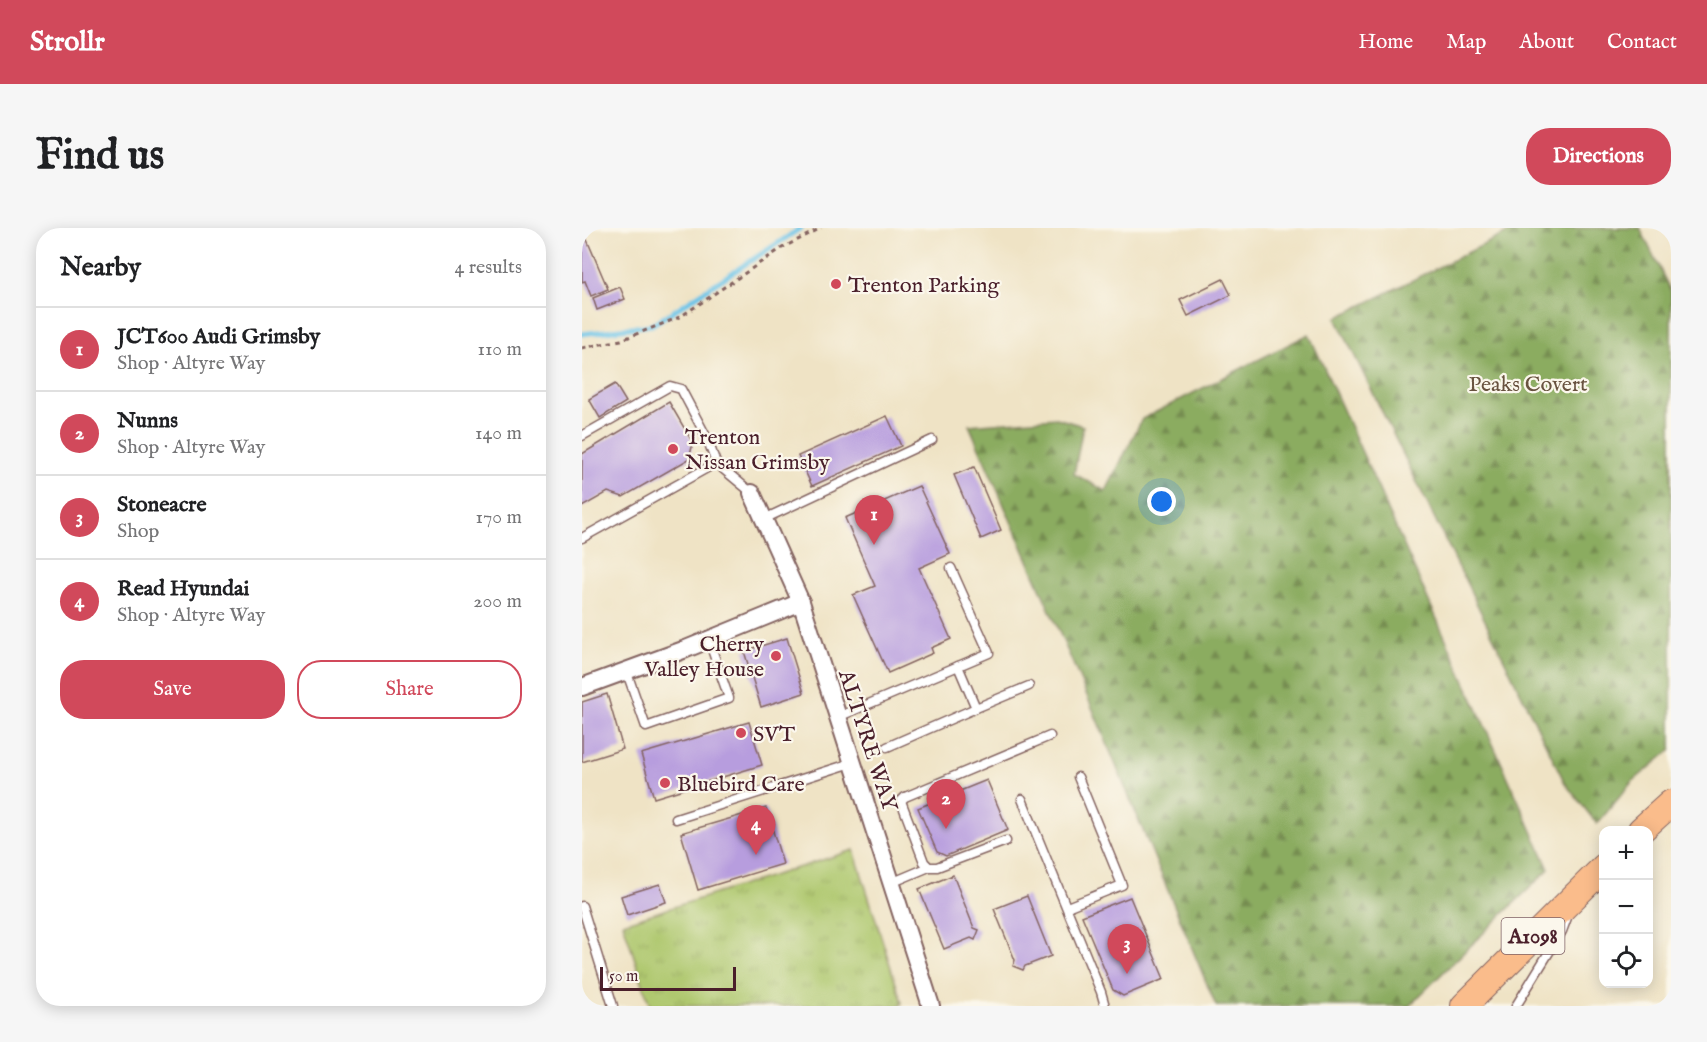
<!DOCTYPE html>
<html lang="en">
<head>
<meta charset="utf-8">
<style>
  :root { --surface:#fff; --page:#f6f6f6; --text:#202124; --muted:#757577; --line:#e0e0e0; --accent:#d1495b }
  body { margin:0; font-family:"IM FELL English",serif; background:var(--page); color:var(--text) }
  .controls { position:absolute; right:18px; bottom:18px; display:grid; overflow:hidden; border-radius:12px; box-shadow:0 3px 15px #0003 }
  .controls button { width:54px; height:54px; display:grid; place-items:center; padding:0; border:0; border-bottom:2px solid var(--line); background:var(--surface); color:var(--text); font:30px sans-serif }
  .scale { position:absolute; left:18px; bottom:15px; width:136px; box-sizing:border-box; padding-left:6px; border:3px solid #4a1f2b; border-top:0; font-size:16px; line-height:21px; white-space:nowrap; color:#4a1f2b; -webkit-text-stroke:4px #fbf7ec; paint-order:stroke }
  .you { position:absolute; left:580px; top:274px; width:21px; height:21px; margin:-15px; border:4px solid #fff; border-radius:50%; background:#1a73e8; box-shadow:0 0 0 9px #1a73e833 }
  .badge { display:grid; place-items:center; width:39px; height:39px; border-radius:50%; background:var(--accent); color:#fff; font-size:20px; font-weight:700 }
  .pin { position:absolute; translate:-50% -50px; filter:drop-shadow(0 2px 3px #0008) }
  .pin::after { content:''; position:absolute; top:32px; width:21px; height:18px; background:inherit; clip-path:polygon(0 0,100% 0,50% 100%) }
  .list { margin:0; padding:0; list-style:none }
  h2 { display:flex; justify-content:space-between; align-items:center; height:78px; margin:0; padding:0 24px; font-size:26px }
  h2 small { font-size:20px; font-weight:400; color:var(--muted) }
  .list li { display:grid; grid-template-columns:39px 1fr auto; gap:18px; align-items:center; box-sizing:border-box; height:84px; padding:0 24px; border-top:2px solid var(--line) }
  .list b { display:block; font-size:22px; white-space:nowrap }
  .list p { margin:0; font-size:20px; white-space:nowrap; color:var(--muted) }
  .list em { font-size:20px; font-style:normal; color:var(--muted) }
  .actions { display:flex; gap:12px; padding:18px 24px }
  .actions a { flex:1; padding:14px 0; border:2px solid var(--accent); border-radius:24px; text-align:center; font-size:21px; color:var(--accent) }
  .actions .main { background:var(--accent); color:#fff }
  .icon { flex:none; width:33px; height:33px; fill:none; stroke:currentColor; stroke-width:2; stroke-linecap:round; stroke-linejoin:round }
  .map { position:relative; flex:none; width:1089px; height:778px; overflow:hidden; border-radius:24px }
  header { display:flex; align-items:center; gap:36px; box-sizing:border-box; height:84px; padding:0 30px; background:var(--accent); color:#fff }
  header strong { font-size:28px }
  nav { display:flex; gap:33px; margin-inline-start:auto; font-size:21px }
  .intro { display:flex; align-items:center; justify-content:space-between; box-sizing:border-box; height:144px; padding:0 36px }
  h1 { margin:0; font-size:42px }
  .button { padding:15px 27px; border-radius:24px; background:var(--accent); color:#fff; font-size:21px; font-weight:700 }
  main { display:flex; gap:36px; padding:0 36px }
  aside { flex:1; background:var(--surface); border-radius:24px; box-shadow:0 3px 15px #0003 }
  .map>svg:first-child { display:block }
</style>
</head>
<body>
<header>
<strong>Strollr</strong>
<nav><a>Home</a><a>Map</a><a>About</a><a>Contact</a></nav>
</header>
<div class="intro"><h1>Find us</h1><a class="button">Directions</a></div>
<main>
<aside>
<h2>Nearby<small>4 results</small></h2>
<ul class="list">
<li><span class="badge">1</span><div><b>JCT600 Audi Grimsby</b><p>Shop · Altyre Way</p></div><em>110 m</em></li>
<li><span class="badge">2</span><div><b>Nunns</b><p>Shop · Altyre Way</p></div><em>140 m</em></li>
<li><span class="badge">3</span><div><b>Stoneacre</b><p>Shop</p></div><em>170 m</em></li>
<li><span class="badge">4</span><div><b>Read Hyundai</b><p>Shop · Altyre Way</p></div><em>200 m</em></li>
</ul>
<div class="actions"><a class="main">Save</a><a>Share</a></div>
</aside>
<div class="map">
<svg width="1089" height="778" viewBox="0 0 1089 778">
  <defs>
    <pattern id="grass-tufts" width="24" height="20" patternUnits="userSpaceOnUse" patternTransform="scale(1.5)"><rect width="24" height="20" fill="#afc86e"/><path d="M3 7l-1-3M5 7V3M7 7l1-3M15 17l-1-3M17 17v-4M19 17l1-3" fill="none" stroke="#98ab5f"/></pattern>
    <pattern id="forest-firs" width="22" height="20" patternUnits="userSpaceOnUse" patternTransform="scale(1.5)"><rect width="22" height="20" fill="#8bac61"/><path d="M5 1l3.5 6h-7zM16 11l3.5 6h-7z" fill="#748b50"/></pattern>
  </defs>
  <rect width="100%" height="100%" fill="#fbf7ec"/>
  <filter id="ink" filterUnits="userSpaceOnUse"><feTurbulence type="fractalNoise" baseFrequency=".0167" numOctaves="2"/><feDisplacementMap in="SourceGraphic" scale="12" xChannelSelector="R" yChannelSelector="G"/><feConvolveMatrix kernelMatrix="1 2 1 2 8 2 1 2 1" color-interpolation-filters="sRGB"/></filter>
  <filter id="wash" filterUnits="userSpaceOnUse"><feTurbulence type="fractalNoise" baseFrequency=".008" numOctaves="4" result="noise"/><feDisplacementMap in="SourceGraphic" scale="24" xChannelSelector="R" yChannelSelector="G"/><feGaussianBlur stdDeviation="1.35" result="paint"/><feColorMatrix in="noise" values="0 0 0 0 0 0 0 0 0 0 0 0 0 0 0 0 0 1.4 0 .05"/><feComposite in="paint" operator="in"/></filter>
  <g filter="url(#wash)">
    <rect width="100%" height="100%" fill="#efe3c5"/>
    <polygon fill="url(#grass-tufts)" stroke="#7c744c" stroke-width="1.5" points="272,622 320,775 317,778 68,778 41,695"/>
    <g fill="url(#forest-firs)" stroke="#6a6646" stroke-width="1.5">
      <polygon points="935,0 1058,0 1089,64 1089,522 1050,554 1015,596 983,555 754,90"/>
      <polygon points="727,106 967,641 827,778 634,778 506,470 387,197 475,190 501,198 492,246 524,263 560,191"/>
    </g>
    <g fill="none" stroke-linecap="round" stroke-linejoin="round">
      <polyline stroke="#6ac4e8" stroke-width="5" points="0,106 70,97 219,0"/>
    </g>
    <g id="blocks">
      <g fill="#b79dde">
        <polygon points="0,0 26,61 9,68 3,53 0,54"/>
        <polygon points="641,51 649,67 606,88 598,72"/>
        <polygon points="38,59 43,71 15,82 11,70"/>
        <polygon points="33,156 44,174 18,190 7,171"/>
        <polygon points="87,174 111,215 107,231 41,269 26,264 0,279 0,226"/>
        <polygon points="305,188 319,218 230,258 216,228"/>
        <polygon points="392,239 419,302 399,311 372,247"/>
        <polygon points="337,258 368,326 337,340 369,411 349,420 351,425 306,445 271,367 293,358 263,290"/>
        <polygon points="205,410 222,465 179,479 162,423"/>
        <polygon points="25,466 41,521 0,534 0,474"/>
        <polygon points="167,494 180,537 72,570 59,526"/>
        <polygon points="405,552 426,602 364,628 355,624 336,580"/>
        <polygon points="184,580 201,636 116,662 99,605"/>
        <polygon points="371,647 392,700 397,702 393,712 389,710 362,721 337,661"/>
        <polygon points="78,656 84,674 45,687 39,668"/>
        <polygon points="445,668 469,728 443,738 441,742 431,738 433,732 412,681"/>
        <polygon points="548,669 582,751 541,768 531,762 500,688"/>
      </g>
    </g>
  </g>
  <g filter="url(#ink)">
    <use href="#blocks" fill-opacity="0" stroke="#846461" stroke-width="1.5"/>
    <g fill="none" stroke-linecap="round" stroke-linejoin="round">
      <g stroke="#846461" stroke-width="11">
        <g id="lane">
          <polyline points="0,208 88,158 99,161 125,210 134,235"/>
          <polyline points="182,291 350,212"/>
          <polyline points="0,310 134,235 170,265"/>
          <polyline points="44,442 64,499 147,470 127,413"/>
          <polyline points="394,480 447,458"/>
          <polyline points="256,489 407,425 369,340"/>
          <polyline points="305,519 394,480 376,438"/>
          <polyline points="440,571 519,764 523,778"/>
          <polyline points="94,591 270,535"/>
          <polyline points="424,613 355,639 347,639 342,634 319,573 323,569 468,508"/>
          <polyline points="309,655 347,639"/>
          <polyline points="0,678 31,778"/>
          <polyline points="485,679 540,657 496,549"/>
          <polyline points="934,778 980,703 986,687"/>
        </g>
      </g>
      <g stroke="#846461" stroke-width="20">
        <g id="street">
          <polyline points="170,265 219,374 349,778"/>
          <polyline points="0,459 104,421 219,374"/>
        </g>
      </g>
      <g stroke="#846461" stroke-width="28">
        <g id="primary">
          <polyline points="1059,602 1089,575"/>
          <polyline points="882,778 1022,639"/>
        </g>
      </g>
      <polyline stroke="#846461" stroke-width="3" stroke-dasharray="4.5 4.5" stroke-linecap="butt" points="0,120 39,112 98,89 200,20 239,0"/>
      <use href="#lane" stroke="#fff" stroke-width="8"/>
      <use href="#street" stroke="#fff" stroke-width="16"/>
      <use href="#primary" stroke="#fabc8b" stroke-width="26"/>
    </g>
  </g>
  <g fill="#d1495b" stroke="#fbf7ec" stroke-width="2">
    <circle cx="254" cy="56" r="6"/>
    <circle cx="91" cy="221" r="6"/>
    <circle cx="194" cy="428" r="6"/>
    <circle cx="159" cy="505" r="6"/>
    <circle cx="83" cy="555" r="6"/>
  </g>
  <g text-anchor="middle" stroke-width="4.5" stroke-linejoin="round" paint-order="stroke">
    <rect fill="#fbf7ec" stroke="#7f6065" stroke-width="1.5" x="919.5" y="690" width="63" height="36" rx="4.5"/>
    <g font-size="21" font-weight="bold" fill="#4a1f2b">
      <text x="951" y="715">A1098</text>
    </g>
    <g font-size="22" fill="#4a1f2b" stroke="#fbf7ec" text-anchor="start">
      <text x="266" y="64">Trenton Parking</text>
      <text x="103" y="216">Trenton<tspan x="103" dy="25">Nissan Grimsby</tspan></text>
      <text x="182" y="423" text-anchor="end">Cherry<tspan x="182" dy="25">Valley House</tspan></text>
      <text x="171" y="513">SVT</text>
      <text x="95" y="563">Bluebird Care</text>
    </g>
    <g font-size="22" fill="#68523f" stroke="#fbf7ec">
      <text x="946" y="163">Peaks Covert</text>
    </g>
    <g font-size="22" fill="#4a1f2b" stroke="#fbf7ec">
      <text transform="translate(287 512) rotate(72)" y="8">ALTYRE WAY</text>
    </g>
  </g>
</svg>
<div class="controls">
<button>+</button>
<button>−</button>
<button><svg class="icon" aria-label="locate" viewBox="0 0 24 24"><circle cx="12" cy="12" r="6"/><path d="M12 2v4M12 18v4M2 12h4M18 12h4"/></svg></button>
</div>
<div class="scale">50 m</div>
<div class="you"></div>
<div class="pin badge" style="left:292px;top:317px">1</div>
<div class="pin badge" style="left:364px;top:601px">2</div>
<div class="pin badge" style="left:545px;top:746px">3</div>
<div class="pin badge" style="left:174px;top:627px">4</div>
</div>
</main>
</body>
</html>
